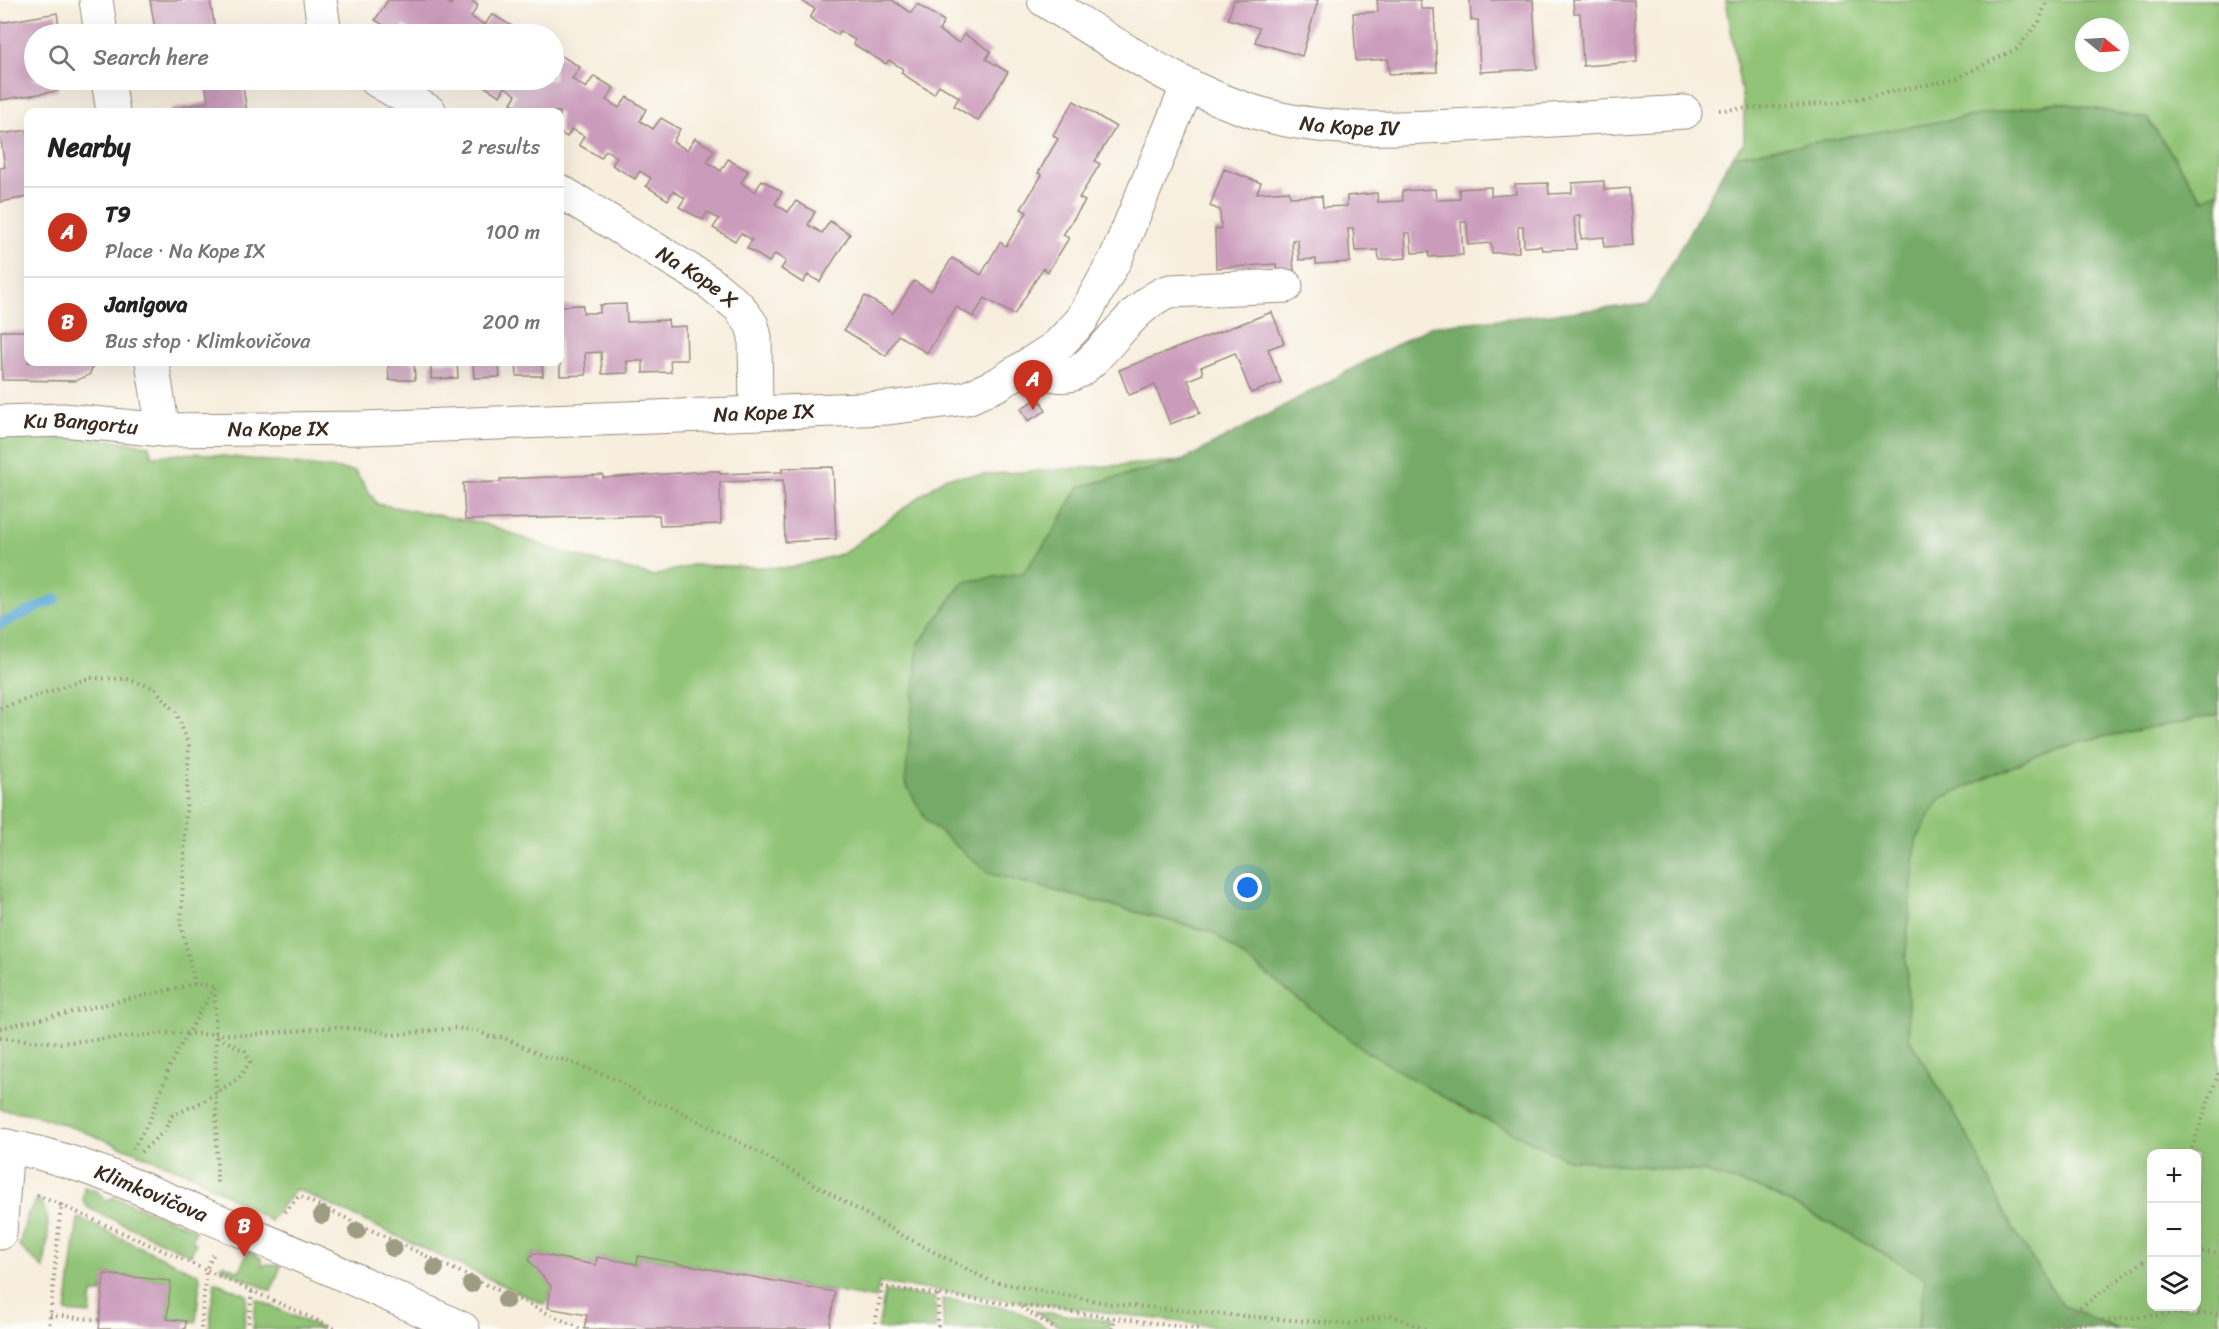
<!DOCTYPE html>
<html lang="en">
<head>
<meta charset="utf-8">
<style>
  :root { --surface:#fff; --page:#f2f2f2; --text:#222; --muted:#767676; --line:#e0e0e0; --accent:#c8321e }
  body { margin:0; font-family:Sriracha,sans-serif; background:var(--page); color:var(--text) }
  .controls { position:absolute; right:18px; bottom:18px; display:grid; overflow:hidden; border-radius:12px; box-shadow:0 6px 24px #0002 }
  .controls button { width:54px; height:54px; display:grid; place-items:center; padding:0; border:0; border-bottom:2px solid var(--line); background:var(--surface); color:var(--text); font:30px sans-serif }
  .compass { position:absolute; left:2075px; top:18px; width:54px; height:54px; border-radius:50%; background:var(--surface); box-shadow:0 6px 24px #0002; rotate:108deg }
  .you { position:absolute; left:1248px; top:888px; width:21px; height:21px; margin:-15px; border:4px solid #fff; border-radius:50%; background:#1a73e8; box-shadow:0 0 0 9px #1a73e833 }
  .badge { display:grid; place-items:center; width:39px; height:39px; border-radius:50%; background:var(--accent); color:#fff; font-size:20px; font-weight:700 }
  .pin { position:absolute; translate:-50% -50px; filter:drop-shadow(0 2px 3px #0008) }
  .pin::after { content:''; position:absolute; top:32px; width:21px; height:18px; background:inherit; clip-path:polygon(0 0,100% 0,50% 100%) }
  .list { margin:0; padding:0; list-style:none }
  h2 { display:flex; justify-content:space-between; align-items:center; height:78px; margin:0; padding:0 24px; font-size:26px }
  h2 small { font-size:20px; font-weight:400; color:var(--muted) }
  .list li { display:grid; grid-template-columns:39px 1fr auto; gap:18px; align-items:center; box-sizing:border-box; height:90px; padding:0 24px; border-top:2px solid var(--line) }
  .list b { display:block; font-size:22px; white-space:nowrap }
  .list p { margin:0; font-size:20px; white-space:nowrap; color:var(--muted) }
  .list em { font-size:20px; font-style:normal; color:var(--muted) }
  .icon { flex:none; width:33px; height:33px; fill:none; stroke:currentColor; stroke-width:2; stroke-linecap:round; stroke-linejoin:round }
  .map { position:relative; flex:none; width:2219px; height:1329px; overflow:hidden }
  .search { position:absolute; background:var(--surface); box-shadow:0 6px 24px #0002; left:24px; top:24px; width:540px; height:66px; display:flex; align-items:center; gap:15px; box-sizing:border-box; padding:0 21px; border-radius:33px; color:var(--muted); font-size:22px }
  .panel { position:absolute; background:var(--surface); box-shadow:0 6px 24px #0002; left:24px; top:108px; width:540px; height:258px; border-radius:12px }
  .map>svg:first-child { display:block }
</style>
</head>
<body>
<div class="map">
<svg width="2219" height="1329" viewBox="0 0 2219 1329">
  <rect width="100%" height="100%" fill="#fdfcf7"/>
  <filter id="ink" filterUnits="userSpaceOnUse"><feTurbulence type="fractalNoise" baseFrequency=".0167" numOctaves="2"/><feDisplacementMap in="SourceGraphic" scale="12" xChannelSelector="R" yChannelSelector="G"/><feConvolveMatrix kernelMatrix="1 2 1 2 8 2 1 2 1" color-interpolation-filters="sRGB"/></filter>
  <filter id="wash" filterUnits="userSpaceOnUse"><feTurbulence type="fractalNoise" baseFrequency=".008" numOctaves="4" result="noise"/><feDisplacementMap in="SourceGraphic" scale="24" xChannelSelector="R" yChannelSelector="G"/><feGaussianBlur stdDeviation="1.35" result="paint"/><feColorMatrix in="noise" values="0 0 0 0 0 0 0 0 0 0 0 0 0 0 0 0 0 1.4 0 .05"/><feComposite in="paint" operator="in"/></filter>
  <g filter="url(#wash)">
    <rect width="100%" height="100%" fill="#f7eedd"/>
    <g fill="#91c476" stroke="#66774a" stroke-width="1.5" fill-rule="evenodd">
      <path d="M1726,0h493v191l-16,9 -55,-81 -90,-17 -326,54 12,-12v-35zM2084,27h36v36h-36z"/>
      <polygon points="0,437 115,440 149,446 152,456 197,453 355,471 377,504 485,524 558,551 653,576 692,565 791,568 844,553 946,477 1182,461 1079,487 1052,534 1023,573 963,582 918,645 988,873 1212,932 1365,1051 1459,1106 1567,1159 1703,1172 1765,1190 1857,1238 1926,1278 1917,1329 1235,1329 879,1283 876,1299 638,1256 637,1264 598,1257 596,1265 534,1253 529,1258 551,1286 549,1299 545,1305 296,1189 270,1221 195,1176 77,1129 32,1114 0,1109"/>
      <path d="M2219,714v615h-101l-56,-24 -48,-74 -46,-94 -59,-99 -3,-86 10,-111 23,-42 119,-53zM2152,1154h44v152h-44z"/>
      <polygon points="84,1187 97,1191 106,1201 114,1197 196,1230 192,1241 196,1243 191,1255 88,1208 83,1200"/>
      <path d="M38,1198c17,20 8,46 6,71l-25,-23 8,-31z"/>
      <polygon points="78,1218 198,1274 200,1279 196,1322 167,1319 170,1281 105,1274 102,1293 92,1293 90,1314 66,1312"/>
      <polygon points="248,1251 261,1258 263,1267 267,1264 281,1266 271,1291 220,1268 222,1264 239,1271"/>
      <polygon points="215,1282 247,1295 244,1329 209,1329"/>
      <polygon points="885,1291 935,1298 936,1329 878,1329"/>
      <polygon points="256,1299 322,1329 253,1329"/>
      <polygon points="942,1299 1014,1309 1049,1329 944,1329"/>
      <polygon points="1034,1311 1110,1321 1108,1329 1063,1329"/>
    </g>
    <polygon fill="#74aa67" stroke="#586a42" stroke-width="1.5" points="2058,102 2148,119 2203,200 2219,191 2219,714 2058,746 1939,799 1916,841 1906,952 1909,1038 1968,1137 2014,1231 2062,1305 2118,1329 1917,1329 1925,1278 1857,1238 1765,1190 1703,1172 1567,1159 1459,1106 1365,1051 1212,932 988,873 927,821 905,783 918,645 963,582 1023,573 1052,534 1079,487 1182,461 1431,326 1649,304 1732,156"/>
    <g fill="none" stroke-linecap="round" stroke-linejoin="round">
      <polyline stroke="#60acd9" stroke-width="10" points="0,624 56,599"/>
    </g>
    <g id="blocks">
      <g fill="#cb9bbc">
        <polygon points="150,0 210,0 216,34 156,34"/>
        <polygon points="388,0 444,0 451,5 454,0 470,0 478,5 471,17 485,25 492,14 512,26 507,34 414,34 415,32 404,26 399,34 375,20"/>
        <polygon points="800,0 892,0 911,13 917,4 944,21 939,31 959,43 964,34 991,51 986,59 1008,72 978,121 954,106 959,97 939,85 934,94 901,73 903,69 889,60 886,64 853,44 855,40 840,31 838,35 810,18 815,9"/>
        <polygon points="1234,0 1318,0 1302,56 1255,42 1259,28 1228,19"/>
        <polygon points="1377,0 1420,0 1421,9 1434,9 1437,72 1389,74 1388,59 1356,61 1353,13 1378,12"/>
        <polygon points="1470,0 1533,0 1537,69 1480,72 1478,20 1471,20"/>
        <polygon points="1573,0 1634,0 1637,62 1583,66 1580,13 1574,13"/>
        <polygon points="57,13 60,34 34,34 34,80 56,80 58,91 0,100 0,23"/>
        <polygon points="560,55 580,67 572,79 586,88 594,76 614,88 606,100 619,108 627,97 646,109 640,121 653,129 661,118 680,129 673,142 687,150 695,138 714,150 707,162 721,171 728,159 748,171 741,183 755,192 762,180 782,192 775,204 788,212 796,201 815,212 808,225 822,233 830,221 850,234 820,282 808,275 803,283 781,269 786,261 775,254 769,262 747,248 752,240 741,233 735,241 713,228 719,219 707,212 703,220 679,207 685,198 673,191 668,200 646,186 651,178 640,171 635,179 612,165 617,157 606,150 601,158 579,145 584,136 572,129 567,137 560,133 560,112 545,112 538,109 536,112 527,112 511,103 516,95 505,87 500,96 477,82 479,80 554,80 554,65"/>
        <polygon points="242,80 247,112 171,112 171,109 208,102 205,81"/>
        <polygon points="1074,101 1116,127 1095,161 1100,164 1079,198 1085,201 1063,235 1069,238 1048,272 1043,268 1014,315 985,298 973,317 956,307 927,353 898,335 886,356 844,330 865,296 893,313 914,281 931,291 952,258 981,275 1000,242 1006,246 1027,212 1021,209 1042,175 1038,173 1058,139 1053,135"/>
        <polygon points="28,130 28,197 0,202 0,168 5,167 0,134"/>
        <polygon points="1224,169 1261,183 1257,193 1289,191 1290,197 1322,196 1323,207 1347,206 1347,196 1377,193 1378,202 1403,201 1402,191 1435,189 1436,200 1460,199 1459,189 1491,187 1491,196 1516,194 1515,184 1548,183 1549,194 1572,193 1572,183 1604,181 1604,190 1629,188 1633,245 1604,247 1604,237 1581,239 1580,215 1574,216 1576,249 1542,250 1541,246 1524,247 1523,226 1518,227 1519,252 1492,253 1491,243 1468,245 1467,222 1461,222 1463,255 1429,257 1429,252 1412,253 1410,233 1405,233 1406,258 1379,260 1378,250 1355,251 1353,228 1348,229 1350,262 1316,264 1316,259 1299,260 1298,240 1292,240 1294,274 1277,275 1276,264 1216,268 1215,229 1221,229 1220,210 1210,206"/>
        <polygon points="626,304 627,322 668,320 669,327 686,326 687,360 670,360 671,372 643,373 643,361 627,361 628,373 602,374 601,352 585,353 586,375 560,376 560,306 583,305 583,313 600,313 600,305"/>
        <polygon points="1272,312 1284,343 1268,349 1281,382 1251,393 1235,353 1201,367 1203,374 1188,380 1200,413 1170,424 1155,385 1129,395 1119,370"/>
        <polygon points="1,331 28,331 28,362 94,362 94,365 89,375 75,381 2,380"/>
        <polygon points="388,362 414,362 415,380 389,380"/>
        <polygon points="431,362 457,362 458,378 431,379"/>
        <polygon points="473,362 499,362 500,377 474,378"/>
        <polygon points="516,362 542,362 543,376 517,376"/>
        <polygon points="1039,398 1046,411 1028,421 1021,408"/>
        <polygon points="833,467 836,539 785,542 783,480 720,482 721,524 660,526 659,515 465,520 463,483 501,482 500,479 603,475 603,478 711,471 719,471 720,474 782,472 782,468"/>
        <polygon points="534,1253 596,1265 597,1257 637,1264 638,1256 835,1292 829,1329 584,1329 587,1315 548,1308 551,1286 530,1262 529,1258"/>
        <polygon points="104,1274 171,1281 167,1319 186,1321 185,1329 99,1329"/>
      </g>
    </g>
  </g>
  <g filter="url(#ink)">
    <use href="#blocks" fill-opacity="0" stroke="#998c7e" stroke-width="1.5"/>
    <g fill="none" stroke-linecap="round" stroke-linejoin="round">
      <g stroke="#998c7e" stroke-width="35">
        <g id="street">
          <polyline points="96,0 101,34"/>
          <polyline points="320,0 325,34"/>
          <path id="s1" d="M1044,0c71,43 143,95 225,116 70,18 145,12 217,8 66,-4 133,-8 199,-12"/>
          <polyline points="108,80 113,112"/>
          <polyline points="376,80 430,112"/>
          <path id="s2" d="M560,191l149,91 30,25 13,18 3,12 1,76"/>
          <polyline points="152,362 163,430"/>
          <path d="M1029,366c12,4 27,12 40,9 27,-4 61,-72 101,-84l116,-5"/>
          <path id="s3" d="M0,422l63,-2 100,10 202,-2 523,-20 79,-10 31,-14 58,-37 25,-26 35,-63 72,-173"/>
          <path id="s4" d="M0,1145c69,11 133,40 197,67 90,37 178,76 266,117"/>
          <polyline points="0,1233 7,1146"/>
        </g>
      </g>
      <g stroke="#998c7e" stroke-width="4" stroke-dasharray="1.5 4.5" stroke-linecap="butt">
        <polyline points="1719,110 1837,103 1955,79 2016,49 2039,22 2047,0"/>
        <polyline points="0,708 89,678 127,679 154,688 176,712 189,746 181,925 195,984"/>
        <polyline points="0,1028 195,984 215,987 217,1184"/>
        <polyline points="0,1038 60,1043 168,1033 249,1035 336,1027 374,1030 391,1035 456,1028 478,1031 490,1037 502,1037 546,1057 565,1060 617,1080 647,1100 669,1106 764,1155 907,1238 990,1281 1112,1304 1278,1319 1349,1324 1390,1315 1425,1329"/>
        <polyline points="133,1149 150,1120 171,1063 214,988"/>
        <polyline points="141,1152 164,1131 172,1116 204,1101 239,1078 250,1062 245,1051 216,1036"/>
        <polyline points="2190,1154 2219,1072"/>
        <polyline points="37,1195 61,1205 49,1329"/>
        <polyline points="61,1205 206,1270 201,1329"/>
        <polyline points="285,1212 299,1196 581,1329"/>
        <polyline points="2196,1252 2219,1252"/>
        <polyline points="213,1255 206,1270 336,1329"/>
        <polyline points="938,1295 938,1329"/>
        <polyline points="1021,1307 1055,1329"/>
        <polyline points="50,1315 100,1320"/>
        <polyline points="2055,1327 2174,1313 2219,1314"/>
        <polyline points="248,1329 252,1291"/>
        <polyline points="874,1329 882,1287 1198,1329"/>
        <polyline points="1112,1329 1115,1318"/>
        <polyline points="2051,1329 2152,1255"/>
      </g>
      <use href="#street" stroke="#fff" stroke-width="33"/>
    </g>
    <g fill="#9e9c82">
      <circle cx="322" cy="1215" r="9"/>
      <circle cx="357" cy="1231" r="9"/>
      <circle cx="393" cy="1248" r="9"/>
      <circle cx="435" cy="1268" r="9"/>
      <circle cx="471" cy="1284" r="9"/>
      <circle cx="506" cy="1300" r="9"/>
    </g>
  </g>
  <g text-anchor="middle" stroke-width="4.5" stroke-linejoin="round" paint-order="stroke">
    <g font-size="21" fill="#3b2a1e" stroke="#fdfcf7">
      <text dy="7" stroke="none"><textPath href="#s1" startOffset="336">Na Kope IV</textPath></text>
      <text dy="7" stroke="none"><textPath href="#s2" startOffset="162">Na Kope X</textPath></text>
      <text dy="7" stroke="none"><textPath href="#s3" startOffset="765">Na Kope IX</textPath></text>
      <text dy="7" stroke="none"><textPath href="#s3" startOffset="81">Ku Bangortu</textPath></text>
      <text dy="7" stroke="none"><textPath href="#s3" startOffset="279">Na Kope IX</textPath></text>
      <text dy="7" stroke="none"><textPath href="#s4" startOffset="159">Klimkovičova</textPath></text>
    </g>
  </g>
</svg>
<div class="controls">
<button>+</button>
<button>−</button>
<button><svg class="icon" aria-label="layers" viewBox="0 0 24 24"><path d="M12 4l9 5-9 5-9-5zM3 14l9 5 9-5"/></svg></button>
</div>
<svg class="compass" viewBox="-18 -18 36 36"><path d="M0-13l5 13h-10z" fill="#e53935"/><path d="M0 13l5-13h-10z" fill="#767676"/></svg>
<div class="you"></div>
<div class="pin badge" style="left:1033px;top:410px">A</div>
<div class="pin badge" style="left:244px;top:1257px">B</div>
<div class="search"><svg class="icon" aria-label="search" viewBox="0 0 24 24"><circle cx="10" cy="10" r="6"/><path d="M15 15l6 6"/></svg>Search here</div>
<section class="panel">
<h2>Nearby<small>2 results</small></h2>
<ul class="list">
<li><span class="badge">A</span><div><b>T9</b><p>Place · Na Kope IX</p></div><em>100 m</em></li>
<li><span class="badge">B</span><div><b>Janigova</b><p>Bus stop · Klimkovičova</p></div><em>200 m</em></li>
</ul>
</section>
</div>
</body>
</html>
